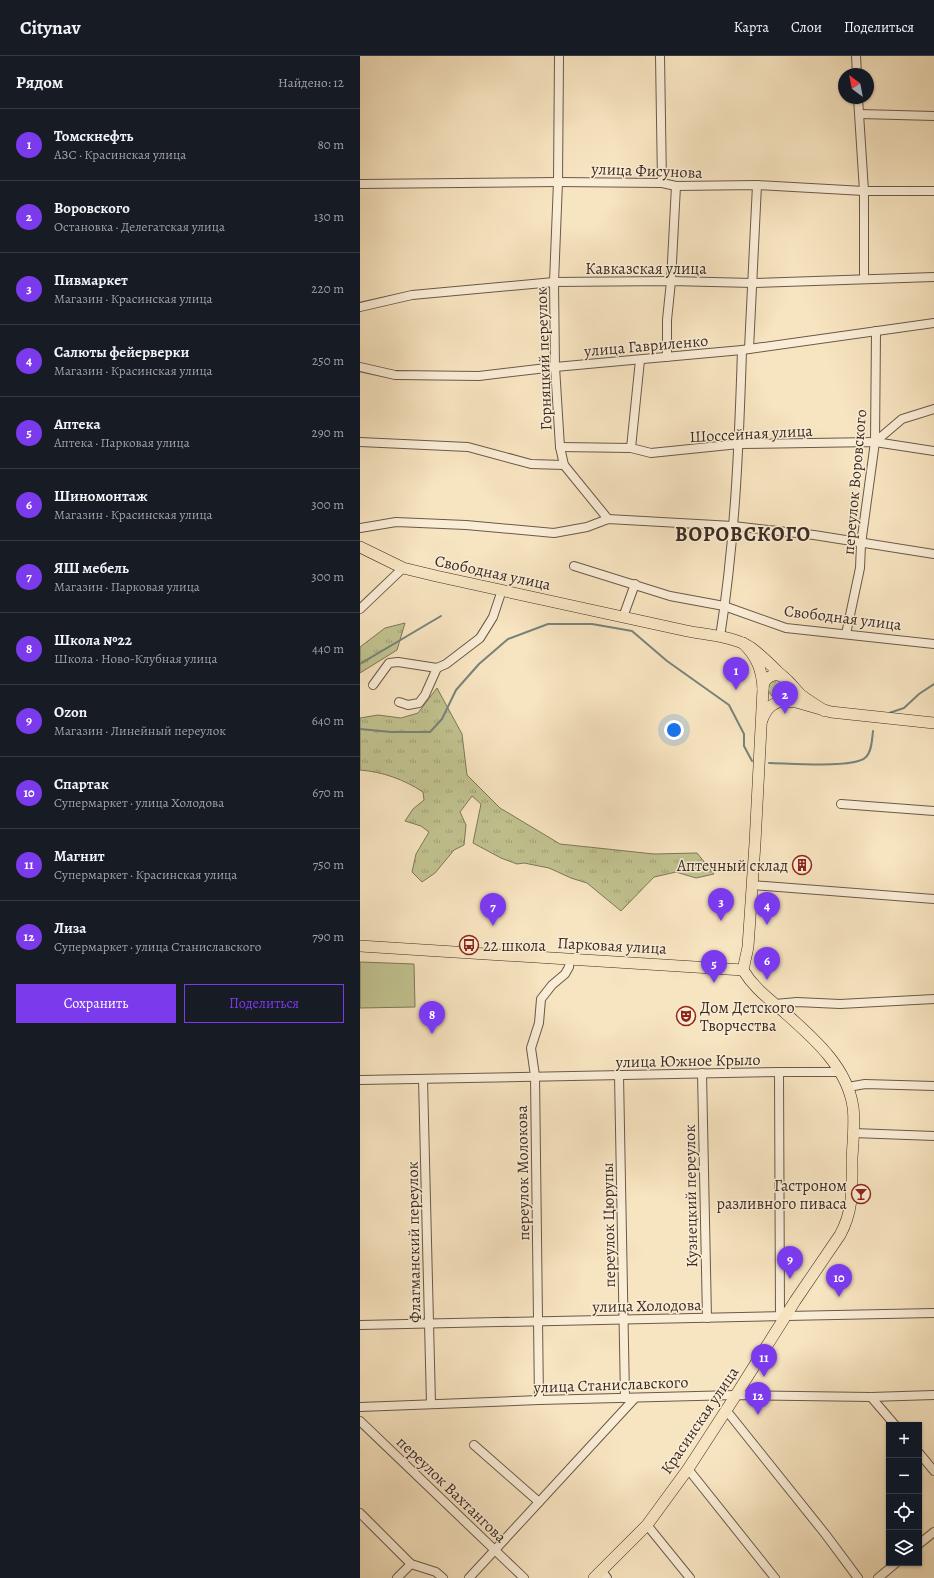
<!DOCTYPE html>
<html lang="ru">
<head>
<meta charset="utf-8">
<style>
  :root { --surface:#171b24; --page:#242831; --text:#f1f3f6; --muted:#9ea1a6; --line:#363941; --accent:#7c3aed }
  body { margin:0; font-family:Alegreya,serif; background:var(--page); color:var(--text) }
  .controls { position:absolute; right:12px; bottom:12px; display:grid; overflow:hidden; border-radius:0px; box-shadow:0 1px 3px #0004 }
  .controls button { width:36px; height:36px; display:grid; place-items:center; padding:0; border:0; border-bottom:1px solid var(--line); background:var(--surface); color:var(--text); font:20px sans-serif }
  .compass { position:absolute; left:478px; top:12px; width:36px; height:36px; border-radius:50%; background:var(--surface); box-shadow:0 1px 3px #0004; rotate:328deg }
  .you { position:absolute; left:314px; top:674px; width:14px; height:14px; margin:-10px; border:3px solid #fff; border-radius:50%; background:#1a73e8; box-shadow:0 0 0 6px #1a73e833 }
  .badge { display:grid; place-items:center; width:26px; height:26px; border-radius:50%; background:var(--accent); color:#fff; font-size:13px; font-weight:700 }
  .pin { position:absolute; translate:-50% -33px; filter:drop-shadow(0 1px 2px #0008) }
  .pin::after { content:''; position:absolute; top:21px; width:14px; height:12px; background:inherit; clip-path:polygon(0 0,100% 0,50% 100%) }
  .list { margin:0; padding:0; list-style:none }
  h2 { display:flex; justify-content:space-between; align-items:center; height:52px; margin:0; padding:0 16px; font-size:17px }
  h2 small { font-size:13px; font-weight:400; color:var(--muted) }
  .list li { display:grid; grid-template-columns:26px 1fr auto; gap:12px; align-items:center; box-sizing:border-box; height:72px; padding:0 16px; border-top:1px solid var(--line) }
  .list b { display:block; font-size:15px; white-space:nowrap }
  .list p { margin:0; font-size:13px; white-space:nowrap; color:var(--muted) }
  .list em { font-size:13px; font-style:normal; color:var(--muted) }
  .actions { display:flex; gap:8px; padding:12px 16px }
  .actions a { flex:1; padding:9px 0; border:1px solid var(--accent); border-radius:0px; text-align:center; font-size:14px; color:var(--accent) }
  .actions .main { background:var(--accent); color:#fff }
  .icon { flex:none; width:22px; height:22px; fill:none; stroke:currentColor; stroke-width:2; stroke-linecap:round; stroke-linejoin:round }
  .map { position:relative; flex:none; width:574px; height:1522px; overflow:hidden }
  header { display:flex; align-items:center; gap:24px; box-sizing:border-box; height:56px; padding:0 20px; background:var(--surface); border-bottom:1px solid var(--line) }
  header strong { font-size:19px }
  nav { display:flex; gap:22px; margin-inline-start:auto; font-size:14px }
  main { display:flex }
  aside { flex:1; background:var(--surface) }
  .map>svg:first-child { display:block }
</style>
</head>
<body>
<header>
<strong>Citynav</strong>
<nav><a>Карта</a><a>Слои</a><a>Поделиться</a></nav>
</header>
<main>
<aside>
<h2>Рядом<small>Найдено: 12</small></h2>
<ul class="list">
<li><span class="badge">1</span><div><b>Томскнефть</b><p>АЗС · Красинская улица</p></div><em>80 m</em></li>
<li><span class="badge">2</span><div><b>Воровского</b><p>Остановка · Делегатская улица</p></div><em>130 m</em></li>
<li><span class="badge">3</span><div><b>Пивмаркет</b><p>Магазин · Красинская улица</p></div><em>220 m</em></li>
<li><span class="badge">4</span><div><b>Салюты фейерверки</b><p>Магазин · Красинская улица</p></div><em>250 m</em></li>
<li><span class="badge">5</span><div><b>Аптека</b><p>Аптека · Парковая улица</p></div><em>290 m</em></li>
<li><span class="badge">6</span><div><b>Шиномонтаж</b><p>Магазин · Красинская улица</p></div><em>300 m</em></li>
<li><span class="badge">7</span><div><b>ЯШ мебель</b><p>Магазин · Парковая улица</p></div><em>300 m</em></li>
<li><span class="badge">8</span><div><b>Школа №22</b><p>Школа · Ново-Клубная улица</p></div><em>440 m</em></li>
<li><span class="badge">9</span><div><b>Ozon</b><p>Магазин · Линейный переулок</p></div><em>640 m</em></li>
<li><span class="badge">10</span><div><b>Спартак</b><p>Супермаркет · улица Холодова</p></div><em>670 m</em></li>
<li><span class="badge">11</span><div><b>Магнит</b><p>Супермаркет · Красинская улица</p></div><em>750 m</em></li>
<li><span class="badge">12</span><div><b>Лиза</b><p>Супермаркет · улица Станиславского</p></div><em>790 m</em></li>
</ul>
<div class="actions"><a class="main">Сохранить</a><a>Поделиться</a></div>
</aside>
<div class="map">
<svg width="574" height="1522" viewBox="0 0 574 1522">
  <defs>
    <pattern id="grass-tufts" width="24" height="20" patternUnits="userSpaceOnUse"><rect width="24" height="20" fill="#c1c390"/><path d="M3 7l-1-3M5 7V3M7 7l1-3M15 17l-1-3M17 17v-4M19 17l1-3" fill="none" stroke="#9e9f75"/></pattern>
  </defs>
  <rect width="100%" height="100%" fill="#f7e4c0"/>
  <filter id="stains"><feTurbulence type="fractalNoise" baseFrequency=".005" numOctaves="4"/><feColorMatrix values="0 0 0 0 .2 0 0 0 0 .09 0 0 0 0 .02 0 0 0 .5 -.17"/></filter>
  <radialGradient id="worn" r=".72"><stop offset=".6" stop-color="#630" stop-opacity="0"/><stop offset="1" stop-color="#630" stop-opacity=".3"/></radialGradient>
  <g fill="url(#grass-tufts)" stroke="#7e775a">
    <polygon points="45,567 37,594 0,617 0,591 25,572"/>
    <polygon points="411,624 422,624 425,635 418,641 412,640 408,635 407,629"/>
    <path d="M77,632l25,46 5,41 33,33 60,36 94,10 43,-1 17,21 -18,4 -20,-6 -22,5 -33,34 -34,-28 -16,-5 -22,-10 -25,-5 -7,1 -16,-6 -28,-15 8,-39 -9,-8 -12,16 6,13 -2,20 -10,5 -19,23 -13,9 -10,-10 4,-18 13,-22 -8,-6 -16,-5 8,-12 11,-9 -1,-8c-20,-13 -40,-20 -63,-22v-52l18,-3 23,3 17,-5z"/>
  </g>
  <polygon fill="#c1c390" stroke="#7e775a" points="0,906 54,908 55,951 0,952"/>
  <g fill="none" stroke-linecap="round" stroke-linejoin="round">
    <g stroke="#76837b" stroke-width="2">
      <polyline points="0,608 81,560"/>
      <polyline points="529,657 544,652 559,638 574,628"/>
      <polyline points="0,673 31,676 70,676 82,663 96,634 119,608 148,583 188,568 232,568 272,575 307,605 369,649 384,678 384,690 392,705"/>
      <path d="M409,707c17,0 86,6 97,-6 6,-6 6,-18 7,-26"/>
    </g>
    <g stroke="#6b594a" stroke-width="10">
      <g id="minor">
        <polyline points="199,0 198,126 194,226 195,311 200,391 204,409 248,463"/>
        <polyline points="300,0 302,127"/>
        <polyline points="496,0 497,18"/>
        <polyline points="498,42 504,135 504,223"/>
        <polyline points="500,58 574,60"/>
        <polyline points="0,128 198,126 302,127 316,130 397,129 504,135 574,135"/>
        <polyline points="0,251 52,239 194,226 311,225 393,227 574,221"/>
        <polyline points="389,293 397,129"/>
        <polyline points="307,301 307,264 311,225 316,130"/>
        <polyline points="0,311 35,319 119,320 195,311 382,294 574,267"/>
        <polyline points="0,386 108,391 171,408 204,409"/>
        <polyline points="515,386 542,363 574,353"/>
        <polyline points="200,391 271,392 291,397 379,388 515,386 574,395"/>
        <polyline points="271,392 280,304"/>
        <polyline points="0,472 36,466 106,469 194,477 227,471 248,463 373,470 454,479 574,498"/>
        <polyline points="214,510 310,540 364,550 426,572 574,588"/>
        <polyline points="0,553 43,512"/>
        <polyline points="263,561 275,528"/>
        <polyline points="486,578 500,512 501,488 515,386 516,275"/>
        <path d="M360,581c15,-95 19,-191 22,-287"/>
        <polyline points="13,629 29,607 38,606 77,612 86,608 120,582 133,561 142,534"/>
        <polyline points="39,646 48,649 59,647 65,639 77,612"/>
        <polyline points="481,748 574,755"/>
        <polyline points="392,829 574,843"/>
        <polyline points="415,948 437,946 480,948 574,943"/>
        <polyline points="419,1016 420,1261"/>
        <polyline points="342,1017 347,1262"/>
        <polyline points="259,1019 265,1342"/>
        <polyline points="63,1023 71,1348"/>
        <polyline points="0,1024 419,1016 481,1016"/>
        <polyline points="488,1031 505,1028 574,1030"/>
        <polyline points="493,1077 574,1080"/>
        <polyline points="0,1269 574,1257"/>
        <polyline points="511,1341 535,1369"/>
        <polyline points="179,1344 175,1020 171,992 179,967 181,943 192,929 205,918 209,911 210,903"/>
        <polyline points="0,1351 179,1344 376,1339 511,1341 574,1339"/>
        <polyline points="366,1354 466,1479 498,1522"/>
        <polyline points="0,1365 164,1522"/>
        <polyline points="114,1389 179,1446"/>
        <polyline points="559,1397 574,1415"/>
        <polyline points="328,1413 415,1522"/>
        <polyline points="0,1457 51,1508 76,1516 83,1522"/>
        <polyline points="287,1469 330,1522"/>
        <polyline points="559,1488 574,1476"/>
        <polyline points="242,1515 247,1522"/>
        <polyline points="37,1522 51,1508"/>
        <polyline points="109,1522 275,1342"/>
        <polyline points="518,1522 536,1507"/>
      </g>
    </g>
    <g stroke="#3c2b23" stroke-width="12">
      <g id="major">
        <path d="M0,491l43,21 33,8 251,55c20,4 45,5 63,16 10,7 19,16 28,25 6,5 14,11 11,20 -2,9 -13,9 -19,15 -4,3 -6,8 -8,13"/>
        <path d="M403,633c0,-6 3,-11 8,-13 13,-6 22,12 30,19 8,6 16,11 24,16"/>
        <polyline points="419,645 436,646 471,656 574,667"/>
        <polyline points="0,890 383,914"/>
        <path d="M234,1522l53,-53 41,-56 48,-74 59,-94 45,-66c14,-25 12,-49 12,-77 1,-15 3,-37 1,-51 -6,-41 -41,-70 -70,-96 -16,-14 -29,-23 -40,-41l5,-23 7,-104 8,-154c-1,-20 -6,-32 -20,-46"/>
      </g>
    </g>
    <use href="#minor" stroke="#faedd6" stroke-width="8"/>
    <use href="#major" stroke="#f7e4c0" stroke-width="11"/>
  </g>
  <defs>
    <g id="building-ring" transform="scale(1)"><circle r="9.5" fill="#faedd6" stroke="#8f2418" stroke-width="1.5"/><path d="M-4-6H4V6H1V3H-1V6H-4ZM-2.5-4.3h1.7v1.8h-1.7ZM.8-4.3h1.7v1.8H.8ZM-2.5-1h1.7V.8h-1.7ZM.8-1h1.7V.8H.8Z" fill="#8f2418"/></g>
    <g id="bus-ring" transform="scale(1)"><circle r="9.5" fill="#faedd6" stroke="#8f2418" stroke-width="1.5"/><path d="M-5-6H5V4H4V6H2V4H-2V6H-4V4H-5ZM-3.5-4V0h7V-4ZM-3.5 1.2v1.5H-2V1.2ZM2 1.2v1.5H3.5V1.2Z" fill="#8f2418"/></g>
    <g id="theatre-ring" transform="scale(1)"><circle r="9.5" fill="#faedd6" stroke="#8f2418" stroke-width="1.5"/><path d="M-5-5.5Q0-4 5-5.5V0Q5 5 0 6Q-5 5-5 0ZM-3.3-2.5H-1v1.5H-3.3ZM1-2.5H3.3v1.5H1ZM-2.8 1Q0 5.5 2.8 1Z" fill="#8f2418"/></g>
    <g id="bar-ring" transform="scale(1)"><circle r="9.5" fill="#faedd6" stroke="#8f2418" stroke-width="1.5"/><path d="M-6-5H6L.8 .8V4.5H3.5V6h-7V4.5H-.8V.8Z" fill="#8f2418"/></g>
  </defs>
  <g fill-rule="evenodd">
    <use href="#building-ring" x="442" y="809"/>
    <use href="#bus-ring" x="109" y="889"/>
    <use href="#theatre-ring" x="326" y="960"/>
    <use href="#bar-ring" x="501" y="1138"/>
  </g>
  <g text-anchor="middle" stroke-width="3" stroke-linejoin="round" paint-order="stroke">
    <g font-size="16" fill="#3c2b23" stroke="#faedd6">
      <text transform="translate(287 114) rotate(2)" y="6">улица Фисунова</text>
      <text x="286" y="218">Кавказская улица</text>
      <text transform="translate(286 289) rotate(-5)" y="6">улица Гавриленко</text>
      <text transform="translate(183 303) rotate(-92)" y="6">Горняцкий переулок</text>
      <text transform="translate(391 377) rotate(-3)" y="6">Шоссейная улица</text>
      <text transform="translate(494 426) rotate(-85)" y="6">переулок Воровского</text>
      <text transform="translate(133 516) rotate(12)" y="6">Свободная улица</text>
      <text transform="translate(483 561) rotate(7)" y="6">Свободная улица</text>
      <text transform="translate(252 889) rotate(3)" y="6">Парковая улица</text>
      <text transform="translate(328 1004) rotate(-1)" y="6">улица Южное Крыло</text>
      <text transform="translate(162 1117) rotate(-91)" y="6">переулок Молокова</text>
      <text transform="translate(330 1140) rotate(-91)" y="6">Кузнецкий переулок</text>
      <text transform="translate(248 1169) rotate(-91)" y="6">переулок Цюрупы</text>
      <text transform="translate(53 1186) rotate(-91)" y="6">Флагманский переулок</text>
      <text transform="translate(287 1249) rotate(-1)" y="6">улица Холодова</text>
      <text transform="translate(251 1328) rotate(-2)" y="6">улица Станиславского</text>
      <text transform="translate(339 1364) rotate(-56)" y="6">Красинская улица</text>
      <text transform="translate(92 1433) rotate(44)" y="6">переулок Вахтангова</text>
    </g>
    <g font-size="16" fill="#3c2b23" stroke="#faedd6" text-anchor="end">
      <text x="428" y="815">Аптечный склад</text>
      <text x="123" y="895" text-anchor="start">22 школа</text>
      <text x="340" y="957" text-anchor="start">Дом Детского<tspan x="340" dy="18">Творчества</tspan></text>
      <text x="487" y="1135">Гастроном<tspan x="487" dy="18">разливного пиваса</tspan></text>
    </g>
    <g font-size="20" font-weight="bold" letter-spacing="1" fill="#3c2b23" stroke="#faedd6">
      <text x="383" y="485">ВОРОВСКОГО</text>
    </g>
  </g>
  <rect width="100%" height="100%" filter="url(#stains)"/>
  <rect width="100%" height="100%" fill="url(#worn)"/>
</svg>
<div class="controls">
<button>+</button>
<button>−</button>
<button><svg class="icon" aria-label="locate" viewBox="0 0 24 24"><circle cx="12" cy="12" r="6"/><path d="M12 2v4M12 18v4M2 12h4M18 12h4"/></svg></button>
<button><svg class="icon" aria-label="layers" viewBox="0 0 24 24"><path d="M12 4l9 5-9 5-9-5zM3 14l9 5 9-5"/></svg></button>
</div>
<svg class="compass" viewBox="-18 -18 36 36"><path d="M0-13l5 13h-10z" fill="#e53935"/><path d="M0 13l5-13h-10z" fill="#9ea1a6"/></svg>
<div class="you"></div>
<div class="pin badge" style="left:376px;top:634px">1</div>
<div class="pin badge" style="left:425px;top:658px">2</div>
<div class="pin badge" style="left:361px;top:865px">3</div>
<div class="pin badge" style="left:407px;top:869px">4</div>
<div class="pin badge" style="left:354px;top:927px">5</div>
<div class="pin badge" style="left:407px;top:924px">6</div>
<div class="pin badge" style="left:133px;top:870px">7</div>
<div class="pin badge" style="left:72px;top:978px">8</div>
<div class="pin badge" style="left:430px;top:1223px">9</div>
<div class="pin badge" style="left:479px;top:1241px">10</div>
<div class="pin badge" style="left:404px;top:1321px">11</div>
<div class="pin badge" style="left:398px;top:1359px">12</div>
</div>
</main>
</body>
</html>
